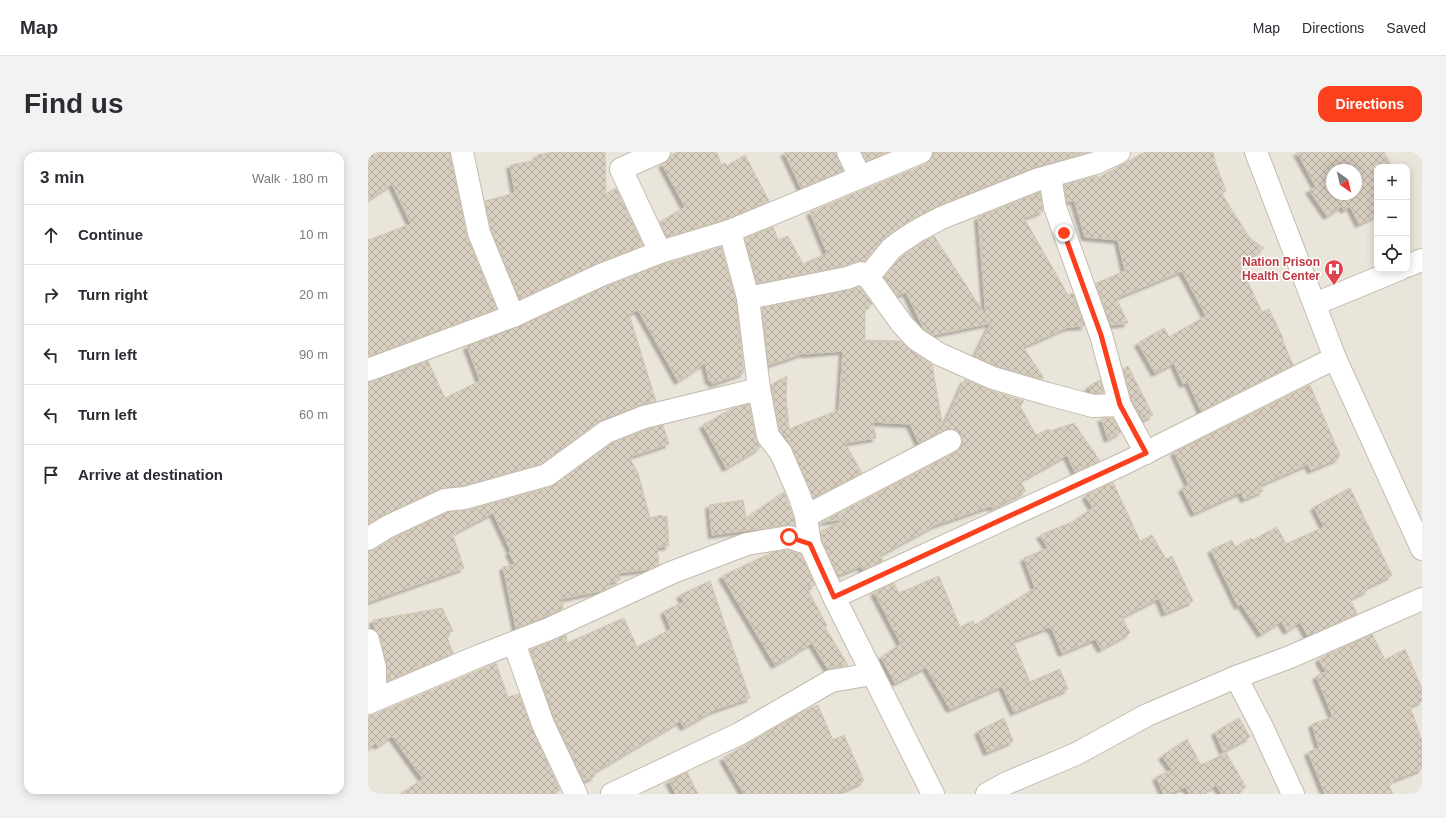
<!DOCTYPE html>
<html lang="en">
<head>
<meta charset="utf-8">
<style>
  :root { --surface:#fff; --page:#f2f2f3; --text:#2b2b33; --muted:#7c7c81; --line:#e1e1e2; --accent:#fc3f1d }
  body { margin:0; font-family:Arial,sans-serif; background:var(--page); color:var(--text) }
  .controls { position:absolute; right:12px; top:12px; display:grid; overflow:hidden; border-radius:8px; box-shadow:0 2px 10px #0003 }
  .controls button { width:36px; height:36px; display:grid; place-items:center; padding:0; border:0; border-bottom:1px solid var(--line); background:var(--surface); color:var(--text); font:20px sans-serif }
  .compass { position:absolute; left:958px; top:12px; width:36px; height:36px; border-radius:50%; background:var(--surface); box-shadow:0 2px 10px #0003; rotate:146deg }
  .stop { position:absolute; width:12px; height:12px; margin:-9px; border:3px solid #fc3f1d; border-radius:50%; background:#fff }
  .stop.end { background:#fc3f1d; border-color:#fff; box-shadow:0 1px 4px #0008 }
  .list { margin:0; padding:0; list-style:none }
  h2 { display:flex; justify-content:space-between; align-items:center; height:52px; margin:0; padding:0 16px; font-size:17px }
  h2 small { font-size:13px; font-weight:400; color:var(--muted) }
  .list li { display:grid; grid-template-columns:26px 1fr auto; gap:12px; align-items:center; box-sizing:border-box; height:60px; padding:0 16px; border-top:1px solid var(--line) }
  .list b { display:block; font-size:15px; white-space:nowrap }
  .list em { font-size:13px; font-style:normal; color:var(--muted) }
  .icon { flex:none; width:22px; height:22px; fill:none; stroke:currentColor; stroke-width:2; stroke-linecap:round; stroke-linejoin:round }
  .map { position:relative; flex:none; width:1054px; height:642px; overflow:hidden; border-radius:12px }
  header { display:flex; align-items:center; gap:24px; box-sizing:border-box; height:56px; padding:0 20px; background:var(--surface); border-bottom:1px solid var(--line) }
  header strong { font-size:19px }
  nav { display:flex; gap:22px; margin-inline-start:auto; font-size:14px }
  .intro { display:flex; align-items:center; justify-content:space-between; box-sizing:border-box; height:96px; padding:0 24px }
  h1 { margin:0; font-size:28px }
  .button { padding:10px 18px; border-radius:12px; background:var(--accent); color:#fff; font-size:14px; font-weight:700 }
  main { display:flex; gap:24px; padding:0 24px }
  aside { flex:1; background:var(--surface); border-radius:12px; box-shadow:0 2px 10px #0003 }
  .map>svg:first-child { display:block }
</style>
</head>
<body>
<header>
<strong>Map</strong>
<nav><a>Map</a><a>Directions</a><a>Saved</a></nav>
</header>
<div class="intro"><h1>Find us</h1><a class="button">Directions</a></div>
<main>
<aside>
<h2>3 min<small>Walk · 180 m</small></h2>
<ul class="list">
<li><svg class="icon" aria-label="ahead" viewBox="0 0 24 24"><path d="M12 20V5M6 11l6-6 6 6"/></svg><div><b>Continue</b></div><em>10 m</em></li>
<li><svg class="icon" aria-label="right" viewBox="0 0 24 24"><path d="M7 20v-9h11M14 6l5 5-5 5"/></svg><div><b>Turn right</b></div><em>20 m</em></li>
<li><svg class="icon" aria-label="left" viewBox="0 0 24 24"><path d="M17 20v-9H6M10 6l-5 5 5 5"/></svg><div><b>Turn left</b></div><em>90 m</em></li>
<li><svg class="icon" aria-label="left" viewBox="0 0 24 24"><path d="M17 20v-9H6M10 6l-5 5 5 5"/></svg><div><b>Turn left</b></div><em>60 m</em></li>
<li><svg class="icon" aria-label="arrive" viewBox="0 0 24 24"><path d="M6 21V4h12l-3 4 3 4H6"/></svg><div><b>Arrive at destination</b></div></li>
</ul>
</aside>
<div class="map">
<svg width="1054" height="642" viewBox="0 0 1054 642">
  <defs>
    <pattern id="building-cross-hatch" width="8" height="8" patternUnits="userSpaceOnUse"><rect width="8" height="8" fill="#d8cfc1"/><path d="M0 0l8 8M0 8l8-8" fill="none" stroke="#b1aa9e"/></pattern>
    <filter id="shadow"><feDropShadow dx="-3.5" dy="3.5" stdDeviation="1" flood-color="#0004"/></filter>
  </defs>
  <rect width="100%" height="100%" fill="#f6f3ec"/>
  <path fill="#eae5da" fill-rule="evenodd" d="M0,0h1054v642h-1054zM1009,15h30v102h-30zM964,18h24v24h-24z"/>
  <g fill="url(#building-cross-hatch)" stroke="#d3c7b4" fill-rule="evenodd" filter="url(#shadow)">
    <polygon points="0,0 82,0 99,84 129,157 0,205 0,88 43,72 24,32 0,48"/>
    <polygon points="185,0 237,0 238,42 248,36 275,93 228,112 152,147 123,77 117,49 147,41 142,13 170,8 169,3"/>
    <polygon points="309,0 349,0 353,13 357,11 359,14 377,3 401,49 358,67 299,85 292,70 317,55 294,12 301,8 302,4"/>
    <polygon points="416,0 468,0 475,19 433,36"/>
    <polygon points="494,0 520,0 498,9"/>
    <polygon points="565,0 721,0 666,15 567,55 541,69 524,80 513,89 497,109 489,109 476,114 389,131 377,86 405,75 410,88 420,84 435,112 459,101 442,60 558,12 563,7"/>
    <polygon points="777,0 845,0 847,10 858,39 853,41 882,86 896,96 872,113 894,160 901,157 915,186 914,187 925,213 833,259 820,230 815,232 806,211 787,221 770,191 796,176 801,185 838,164 814,119 748,146 760,171 743,173 728,131 757,119 750,88 717,85 706,48 699,50 696,33 729,24 730,26"/>
    <path d="M929,0h87l8,15h-15v48l-18,9 -9,-18 -6,4 -2,-4 -15,10 -18,-26 7,-3zM964,18h24v24h-24z"/>
    <polygon points="672,40 675,59 656,66 700,143 705,141 717,174 700,175 655,195 676,226 674,227 629,214 607,204 623,171 565,183 556,177 538,140 529,144 516,125 532,106 553,91 566,84 618,164 610,65"/>
    <polygon points="353,95 368,148 376,221 344,232 344,228 341,229 337,211 310,229 270,158 261,162 288,249 271,253 233,268 173,312 95,334 72,337 14,364 0,372 0,230 60,209 77,246 112,229 99,194 150,175 238,134 296,112"/>
    <polygon points="492,135 505,152 497,155 497,188 533,189 541,197 564,212 575,276 597,227 621,238 656,249 652,254 668,283 681,277 682,279 706,271 732,309 707,320 699,303 652,329 658,339 624,356 623,354 567,373 512,403 515,409 495,418 493,414 470,423 454,388 453,379 479,367 454,370 588,300 592,296 594,290 593,283 588,278 583,277 576,278 551,291 542,272 505,270 508,286 477,291 494,321 445,346 424,296 416,282 415,283 412,279 403,233 419,224 418,244 421,277 471,258 475,199 437,202 436,201 401,213 394,156"/>
    <polygon points="760,214 785,263 775,268 764,248 755,217"/>
    <polygon points="732,228 736,241 723,241 721,234"/>
    <polygon points="942,233 972,303 970,304 971,306 943,318 940,312 892,333 895,339 876,347 873,340 826,361 814,336 821,333 806,300"/>
    <polygon points="381,252 388,286 393,295 358,316 335,273 363,257"/>
    <polygon points="733,266 745,266 753,280 740,287"/>
    <polygon points="295,273 301,292 261,305 270,321 282,366 294,363 295,365 299,364 301,394 289,395 291,413 282,417 250,421 252,428 240,431 242,435 236,438 194,447 195,457 148,476 135,415 147,412 141,400 143,399 125,361 88,380 89,381 85,384 96,416 0,450 0,399 7,398 25,386 80,360 100,358 183,335 244,291 280,277"/>
    <polygon points="745,330 772,389 784,383 798,407 804,404 825,449 797,461 791,446 754,465 762,481 733,497 727,487 694,501 684,477 683,478 681,475 645,489 662,530 692,517 700,537 646,560 634,534 582,557 558,515 527,531 513,505 533,492 506,440 526,431 531,441 571,424 592,475 605,469 607,473 667,436 656,406 680,396 672,383 704,370 725,356 718,345 719,345 718,343"/>
    <polygon points="982,336 1024,423 999,435 1000,438 982,447 989,462 940,484 932,470 919,479 913,469 893,482 873,452 870,454 843,398 864,388 867,395 883,386 885,388 909,375 918,392 956,375 946,355"/>
    <polygon points="416,340 426,367 427,373 419,373 344,383 341,353 375,348 378,366"/>
    <polygon points="420,398 433,402 447,433 439,436 459,474 457,475 480,513 460,517 444,491 407,513 354,424 405,400"/>
    <polygon points="342,429 382,546 344,559 316,575 312,569 226,620 227,624 216,629 187,567 162,498 198,483 199,491 256,466 269,495 303,477 296,459 316,450 312,443"/>
    <polygon points="74,456 85,479 78,482 85,501 20,529 19,513 12,485 7,478 5,468"/>
    <polygon points="1004,482 1017,508 1037,497 1054,537 1054,549 1042,554 1054,589 1054,617 1025,628 1025,630 1020,632 1025,642 957,642 940,600 951,596 944,572 965,565 948,524 958,520 951,508 952,507 952,506"/>
    <polygon points="128,511 140,545 151,542 164,577 192,638 184,642 32,642 55,627 24,584 10,594 8,591 0,597 0,563 5,563"/>
    <polygon points="450,553 465,588 476,583 496,629 468,642 376,642 355,606 436,559"/>
    <polygon points="636,566 645,589 619,600 610,579"/>
    <polygon points="871,566 882,585 855,599 847,580"/>
    <polygon points="819,587 833,613 858,601 878,635 866,642 854,642 848,633 834,642 822,642 817,635 800,642 796,642 788,625 804,618 794,604"/>
    <polygon points="319,620 330,642 308,642 301,629"/>
  </g>
  <g fill="none" stroke-linecap="round" stroke-linejoin="round">
    <g stroke="#c2bbae" stroke-width="24">
      <g id="minor">
        <polyline points="94,0 111,81 145,164"/>
        <polyline points="291,0 253,17 292,100"/>
        <polyline points="480,0 492,25"/>
        <polyline points="553,0 362,79 380,146 391,237 400,284 413,301 432,345 438,364 442,392 466,445 565,642"/>
        <polyline points="751,0 728,11 682,24 687,55 733,183 752,253 778,301"/>
        <polyline points="888,0 967,206 1054,397"/>
        <polyline points="1039,114 1054,108"/>
        <polyline points="500,125 523,97 532,90 547,80 573,66 671,27 682,24"/>
        <polyline points="380,146 479,126 493,121 501,126 534,172 548,187 571,202 625,226 680,242 725,254 752,253"/>
        <polyline points="947,152 1032,117"/>
        <polyline points="0,218 145,164 233,123 292,100 362,79"/>
        <polyline points="438,364 582,289"/>
        <polyline points="0,387 19,375 77,348 97,346 179,323 238,280 276,265 391,237"/>
        <polyline points="466,445 757,311 967,206"/>
        <polyline points="0,488 7,516 7,530 10,546"/>
        <polyline points="146,491 175,572 208,642"/>
        <polyline points="868,525 894,575 925,642"/>
        <polyline points="0,551 111,504 181,477 305,420 379,392 421,385 442,392"/>
        <polyline points="244,642 373,581 463,529 504,522"/>
        <polyline points="619,642 639,631 708,602 779,563 868,525 922,505 1054,447"/>
      </g>
    </g>
    <use href="#minor" stroke="#fff" stroke-width="22"/>
  </g>
  <g fill="none" stroke-linecap="round" stroke-linejoin="round">
    <polyline stroke="#fc3f1d" stroke-width="5" points="421,385 442,392 466,445 778,301 752,253 733,183 696,81"/>
  </g>
  <defs>
    <g id="hospital-pin" transform="scale(1)"><path d="M0 17L-7.5 6A9.5 9.5 0 1 1 7.5 6Z" fill="#e0444e" stroke="#fff"/><path d="M-5-5h3v3.5h4V-5h3V5h-3V1.5h-4V5h-3Z" fill="#fff"/></g>
  </defs>
  <g fill-rule="evenodd">
    <use href="#hospital-pin" x="966" y="117"/>
  </g>
  <g text-anchor="middle" stroke-width="3" stroke-linejoin="round" paint-order="stroke">
    <g font-size="12" font-weight="bold" fill="#be3a42" stroke="#fff" text-anchor="end">
      <text x="952" y="114">Nation Prison<tspan x="952" dy="14">Health Center</tspan></text>
    </g>
  </g>
</svg>
<div class="controls">
<button>+</button>
<button>−</button>
<button><svg class="icon" aria-label="locate" viewBox="0 0 24 24"><circle cx="12" cy="12" r="6"/><path d="M12 2v4M12 18v4M2 12h4M18 12h4"/></svg></button>
</div>
<svg class="compass" viewBox="-18 -18 36 36"><path d="M0-13l5 13h-10z" fill="#e53935"/><path d="M0 13l5-13h-10z" fill="#7c7c81"/></svg>
<div class="stop" style="left:421px;top:385px"></div>
<div class="stop end" style="left:696px;top:81px"></div>
</div>
</main>
</body>
</html>
